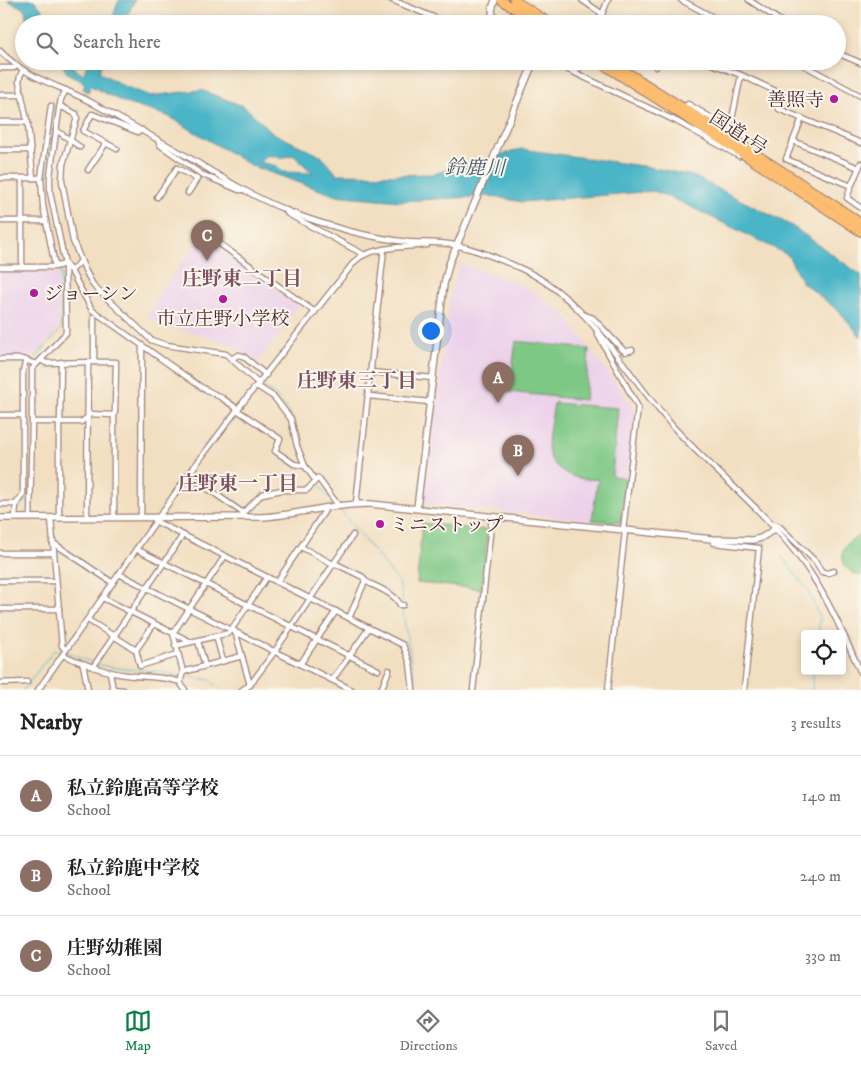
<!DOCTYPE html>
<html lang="en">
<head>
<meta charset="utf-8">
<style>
  :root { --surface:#fff; --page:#f6f6f6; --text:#222; --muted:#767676; --line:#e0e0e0; --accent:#0b8043 }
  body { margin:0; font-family:"IM FELL DW Pica","Noto Serif JP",serif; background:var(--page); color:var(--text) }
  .controls { position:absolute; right:15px; bottom:15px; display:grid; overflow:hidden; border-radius:5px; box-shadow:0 2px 8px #0003 }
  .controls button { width:45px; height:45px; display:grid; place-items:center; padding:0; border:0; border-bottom:1px solid var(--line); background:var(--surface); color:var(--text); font:25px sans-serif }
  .you { position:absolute; left:430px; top:330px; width:18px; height:18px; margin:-12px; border:4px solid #fff; border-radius:50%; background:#1a73e8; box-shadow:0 0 0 8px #1a73e833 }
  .badge { display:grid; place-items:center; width:32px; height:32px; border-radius:50%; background:var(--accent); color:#fff; font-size:16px; font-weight:700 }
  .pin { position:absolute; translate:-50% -41px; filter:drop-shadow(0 1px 2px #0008) }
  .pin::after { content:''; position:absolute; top:26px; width:18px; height:15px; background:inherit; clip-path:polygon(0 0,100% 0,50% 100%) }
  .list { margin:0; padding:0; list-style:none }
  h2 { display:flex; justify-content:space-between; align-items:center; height:65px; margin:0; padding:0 20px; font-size:21px }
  h2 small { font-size:16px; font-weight:400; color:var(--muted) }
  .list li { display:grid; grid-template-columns:32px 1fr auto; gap:15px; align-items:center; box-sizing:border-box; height:80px; padding:0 20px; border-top:1px solid var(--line) }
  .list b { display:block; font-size:19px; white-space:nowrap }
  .list p { margin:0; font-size:16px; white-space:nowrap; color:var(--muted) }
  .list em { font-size:16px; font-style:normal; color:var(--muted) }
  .icon { flex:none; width:28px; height:28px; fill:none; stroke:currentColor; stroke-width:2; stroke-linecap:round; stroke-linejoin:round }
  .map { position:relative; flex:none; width:861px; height:690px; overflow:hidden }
  .search { position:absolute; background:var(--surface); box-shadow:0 2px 8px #0003; left:15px; right:15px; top:15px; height:55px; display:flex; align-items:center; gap:12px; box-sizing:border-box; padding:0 18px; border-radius:28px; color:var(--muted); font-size:19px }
  .sheet { height:305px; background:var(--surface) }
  nav { display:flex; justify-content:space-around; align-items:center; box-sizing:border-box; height:70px; border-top:1px solid var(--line); background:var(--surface); font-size:14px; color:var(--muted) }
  nav a { display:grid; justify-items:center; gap:2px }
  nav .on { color:var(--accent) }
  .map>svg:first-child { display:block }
</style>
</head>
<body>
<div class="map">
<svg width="861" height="690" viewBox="0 0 861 690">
  <rect width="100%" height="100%" fill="#fbf7ec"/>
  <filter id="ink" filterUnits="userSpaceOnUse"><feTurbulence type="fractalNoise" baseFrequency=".02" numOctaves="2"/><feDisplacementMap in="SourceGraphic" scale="10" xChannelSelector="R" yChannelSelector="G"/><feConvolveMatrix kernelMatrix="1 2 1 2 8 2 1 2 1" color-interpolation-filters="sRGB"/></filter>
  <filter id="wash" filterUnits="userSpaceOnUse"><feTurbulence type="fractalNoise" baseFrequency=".0096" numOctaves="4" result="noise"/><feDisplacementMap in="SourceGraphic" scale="20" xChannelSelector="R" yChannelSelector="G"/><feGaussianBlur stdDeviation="1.12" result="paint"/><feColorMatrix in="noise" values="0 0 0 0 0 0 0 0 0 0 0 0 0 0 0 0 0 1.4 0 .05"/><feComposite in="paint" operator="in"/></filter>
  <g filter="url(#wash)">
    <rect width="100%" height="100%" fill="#f2dfc1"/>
    <g fill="#ecd1ea">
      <polygon points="202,236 299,305 258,363 241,349 231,344 200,334 170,328 148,317 160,292"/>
      <polygon points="461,264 512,281 537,294 564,314 635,409 623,524 430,504 425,502 425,495 451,288"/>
      <polygon points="0,273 59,273 58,328 40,352 33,356 0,357"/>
    </g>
    <g fill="#7ec885" stroke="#647458">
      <polygon points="516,341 589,349 585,400 509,392"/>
      <path d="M554,403l64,5 -6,68 13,2 -4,45 -29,-3 6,-41c-20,3 -49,-8 -50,-32 0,-14 4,-30 6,-44z"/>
      <polygon points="422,523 488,530 482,589 417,583"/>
      <path d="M861,536v40h-1c-24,-7 -23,-34 1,-40z"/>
    </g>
    <g fill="#4ab5c7" stroke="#4a6a79" fill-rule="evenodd">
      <polygon points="7,0 34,0 54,24 27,24 25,9"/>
      <polygon points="119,0 135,0 123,24 110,24"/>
      <path d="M60,61h10l8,11 6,2 4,-13h16l-5,11 25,14 26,10 51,-6 44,17 28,26 48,23 16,18 58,1 38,-1 88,-25 128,18 44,9 99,50 69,49v62l-21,-25 -38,-30 -14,-27 -103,-51 -31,-13 -132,11 -30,-6 -92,5 -66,-6 -82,-29 -84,-50 -43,-13 -34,-17 -3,6 -5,-3 2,-6 -18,-10zM268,155l13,3 12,-3 20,18 -31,-1 -5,-6 -18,-4z"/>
    </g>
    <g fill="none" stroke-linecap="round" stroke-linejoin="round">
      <g stroke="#4ab5c7" stroke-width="1">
        <polyline points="56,104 54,109 45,190 58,263"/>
        <polyline points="73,140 80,118 78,113 79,109"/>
        <polyline points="66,161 72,143"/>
        <polyline points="74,236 80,251"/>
        <polyline points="32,362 61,329 61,274 59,267"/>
        <path d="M261,385c14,10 34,26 34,45"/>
        <polyline points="298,441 307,464 311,471"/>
        <polyline points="318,484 330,498"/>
        <polyline points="21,508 21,505 26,501 27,497 26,371 30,365"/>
        <polyline points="339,509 399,582 403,603"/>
        <polyline points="781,555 808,591 820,619 818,634"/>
        <polyline points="402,607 416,690"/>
        <polyline points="67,652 93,663"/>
        <path d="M97,664c27,8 55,4 82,12"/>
        <polyline points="183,676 210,680 220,690"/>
        <polyline points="23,690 54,650 63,651"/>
        <polyline points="812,690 814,671"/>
      </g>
    </g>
  </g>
  <g filter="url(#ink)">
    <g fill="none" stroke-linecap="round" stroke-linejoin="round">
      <g stroke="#9e7f76" stroke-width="7">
        <g id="minor">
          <polyline points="392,0 450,24"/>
          <polyline points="582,0 601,13"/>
          <polyline points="681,0 726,24"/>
          <polyline points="749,0 785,24"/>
          <polyline points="600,17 614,24"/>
          <polyline points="598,24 608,0"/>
          <path d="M0,51c30,30 61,34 96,54 32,18 65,36 97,55 30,18 60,37 93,50 20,9 42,15 63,21 20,5 40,9 60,11 15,1 30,0 45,3 23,4 46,14 68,24 71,33 104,108 156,163 44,47 98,88 133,142 20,31 35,66 50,99"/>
          <polyline points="837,53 861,63"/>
          <polyline points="796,61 861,96"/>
          <polyline points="629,66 631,61"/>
          <polyline points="656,67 659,61"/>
          <polyline points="0,68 14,68 17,66"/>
          <polyline points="23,70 20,76 19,82 28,125 33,178"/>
          <polyline points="569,70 676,121 739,156"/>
          <polyline points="741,75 782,94 779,109 861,143"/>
          <polyline points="66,90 61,99 59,110 50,176 50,192 65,264 66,333 32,369 32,422 81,422 88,417"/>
          <polyline points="0,95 21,95"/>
          <polyline points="60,106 76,114 77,118 63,164 62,181 73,241 85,270 93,285 151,340 166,345 226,354 259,384"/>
          <polyline points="682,108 688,104 730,129 741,75 704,61"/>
          <polyline points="802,118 786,159 851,186 861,163"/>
          <polyline points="0,122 28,122"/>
          <polyline points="56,130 80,147"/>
          <polyline points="158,140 160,145 201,174 239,190 242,190"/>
          <polyline points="793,141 859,168"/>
          <polyline points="117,149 83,131 92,114 138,132 142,130"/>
          <polyline points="0,150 31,150"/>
          <polyline points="88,170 106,143"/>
          <polyline points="0,178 41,178 43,206 55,266"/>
          <polyline points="22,178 22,267"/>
          <polyline points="41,178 51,106"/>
          <polyline points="851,186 847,198 861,208"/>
          <polyline points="188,193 197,179"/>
          <polyline points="157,197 177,168 197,179"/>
          <polyline points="286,211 288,214 363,254"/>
          <polyline points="0,221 46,221"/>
          <polyline points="203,232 315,312"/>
          <polyline points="65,264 71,271 92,310 201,387 222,398 238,409"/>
          <polyline points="0,267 54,267 65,264"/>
          <polyline points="71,271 81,261"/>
          <polyline points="585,315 593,318 625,352 632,350"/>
          <polyline points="597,333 638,407 623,530"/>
          <polyline points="0,359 22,359 36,364"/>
          <polyline points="231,359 238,355 243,356 266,375"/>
          <polyline points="41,360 46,363 94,362 94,317"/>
          <polyline points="371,372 433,378"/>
          <polyline points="257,386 274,397 291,419 297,446 305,466 315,480"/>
          <polyline points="369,396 430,402"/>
          <polyline points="237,410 280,439 275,451 294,464 305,466"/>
          <polyline points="88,414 114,415 115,411 116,362 94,362"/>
          <polyline points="0,415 23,415"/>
          <polyline points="114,415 114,517"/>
          <polyline points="59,422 59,517"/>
          <polyline points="60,422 61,362"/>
          <polyline points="188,475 243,513 243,515"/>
          <polyline points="0,504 16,504"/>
          <polyline points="356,504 384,249"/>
          <polyline points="243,513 262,494 282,490 307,490 318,478 338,505"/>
          <polyline points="87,517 88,362"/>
          <polyline points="141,517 142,346"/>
          <polyline points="15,518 16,504 23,494 23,371 26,360"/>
          <polyline points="30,518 32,422"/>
          <polyline points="51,518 62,646 66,650"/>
          <polyline points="155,521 369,628 333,679"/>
          <polyline points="770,523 779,526 816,562 822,572 828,573 834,571"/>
          <polyline points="712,539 714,543 759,548 744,690"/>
          <polyline points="52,542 113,583"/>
          <polyline points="301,547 333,564"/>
          <polyline points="136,549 378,670"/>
          <polyline points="0,553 54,553"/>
          <polyline points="334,563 363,577 365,581 349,618"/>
          <polyline points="119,574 352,690"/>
          <polyline points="0,581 56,581"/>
          <path d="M365,581c11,6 30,12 35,24h3"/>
          <polyline points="277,582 324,512 324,508"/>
          <polyline points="103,598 191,642 229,633 267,577"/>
          <polyline points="0,609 59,609"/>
          <polyline points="88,620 136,650 140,666 178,654"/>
          <polyline points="369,628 403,645 410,663 413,690"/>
          <polyline points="235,631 250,685"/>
          <polyline points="216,636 223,661"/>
          <polyline points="198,641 205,666"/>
          <polyline points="175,646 191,642"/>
          <polyline points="136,650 154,624"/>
          <path d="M63,655c21,9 41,17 63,20 21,3 34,0 54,7l5,8"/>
          <polyline points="301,663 336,611"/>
          <polyline points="83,664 88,690"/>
          <polyline points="93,667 183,535"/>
          <polyline points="110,672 113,690"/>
          <polyline points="183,672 242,656"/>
          <polyline points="180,682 183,672 173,633 225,556"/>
          <polyline points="0,683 27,682"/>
          <polyline points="112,689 123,690"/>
          <path d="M38,690l150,-215 49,-65 118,-149c16,-15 51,-14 72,-16"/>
          <polyline points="242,690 250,685 275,651 353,535"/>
          <polyline points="381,690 389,670"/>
          <polyline points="473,690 492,516"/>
          <polyline points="608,690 625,531"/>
        </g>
      </g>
      <g stroke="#9e7f76" stroke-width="8">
        <g id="tertiary">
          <path d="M495,0c-6,15 -3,17 11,24"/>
          <polyline points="558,61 569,70 579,68 584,61"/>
          <polyline points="417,508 444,284 449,264 534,61"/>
          <path d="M0,518l262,-1c36,-2 72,-14 108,-13l342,35 41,1 8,-2 14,-9"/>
        </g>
      </g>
      <g stroke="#9e7f76" stroke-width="10">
        <g id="trunk">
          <polyline points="501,0 537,24"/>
          <polyline points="514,0 552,24"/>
          <polyline points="597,61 735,149 861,232"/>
          <path d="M610,61c84,54 169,106 251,162"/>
        </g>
      </g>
      <use href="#minor" stroke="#fff" stroke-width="4.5"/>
      <use href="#tertiary" stroke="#fff" stroke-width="5.5"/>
      <use href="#trunk" stroke="#fcbd6f" stroke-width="8"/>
    </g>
  </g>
  <g fill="#b5179e" stroke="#fbf7ec" stroke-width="2">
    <circle cx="834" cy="99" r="5"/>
    <circle cx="34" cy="293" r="5"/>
    <circle cx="223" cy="299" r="5"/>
    <circle cx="380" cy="524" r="5"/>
  </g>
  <g text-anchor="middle" stroke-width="4" stroke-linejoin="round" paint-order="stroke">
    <g font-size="19" fill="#4a1f2b" stroke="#fbf7ec" text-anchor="start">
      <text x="824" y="106" text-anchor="end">善照寺</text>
      <text x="44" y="300">ジョーシン</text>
      <text x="223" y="325" text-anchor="middle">市立庄野小学校</text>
      <text x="390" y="531">ミニストップ</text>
    </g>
    <g font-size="19" fill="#4a1f2b" stroke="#fbf7ec">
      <text transform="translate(739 132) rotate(33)" y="7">国道1号</text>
    </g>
    <g font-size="20" font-style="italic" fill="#4a5b69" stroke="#fbf7ec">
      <text transform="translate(475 167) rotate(1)" y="7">鈴鹿川</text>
    </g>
    <g font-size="20" font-weight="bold" fill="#805163" stroke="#fbf7ec">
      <text x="242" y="285">庄野東二丁目</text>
      <text x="357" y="387">庄野東三丁目</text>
      <text x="238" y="490">庄野東一丁目</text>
    </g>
  </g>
</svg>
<div class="controls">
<button><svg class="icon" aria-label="locate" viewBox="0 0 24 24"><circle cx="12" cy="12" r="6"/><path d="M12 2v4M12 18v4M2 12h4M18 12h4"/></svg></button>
</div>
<div class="you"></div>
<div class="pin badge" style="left:498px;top:403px;background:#8d6e63">A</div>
<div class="pin badge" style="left:518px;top:476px;background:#8d6e63">B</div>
<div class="pin badge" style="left:207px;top:261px;background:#8d6e63">C</div>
<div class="search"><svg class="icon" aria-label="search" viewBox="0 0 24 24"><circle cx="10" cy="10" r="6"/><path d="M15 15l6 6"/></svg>Search here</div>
</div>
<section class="sheet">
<h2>Nearby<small>3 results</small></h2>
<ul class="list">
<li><span class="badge" style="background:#8d6e63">A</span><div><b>私立鈴鹿高等学校</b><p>School</p></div><em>140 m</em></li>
<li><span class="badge" style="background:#8d6e63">B</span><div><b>私立鈴鹿中学校</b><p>School</p></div><em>240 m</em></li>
<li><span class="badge" style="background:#8d6e63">C</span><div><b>庄野幼稚園</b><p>School</p></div><em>330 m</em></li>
</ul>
</section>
<nav>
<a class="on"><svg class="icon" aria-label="map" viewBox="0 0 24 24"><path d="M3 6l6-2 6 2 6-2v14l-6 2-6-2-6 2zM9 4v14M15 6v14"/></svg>Map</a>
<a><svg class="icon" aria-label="directions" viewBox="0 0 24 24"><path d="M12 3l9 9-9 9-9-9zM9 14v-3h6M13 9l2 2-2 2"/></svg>Directions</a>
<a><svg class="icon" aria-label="saved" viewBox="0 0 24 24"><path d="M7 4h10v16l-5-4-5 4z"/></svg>Saved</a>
</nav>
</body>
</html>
